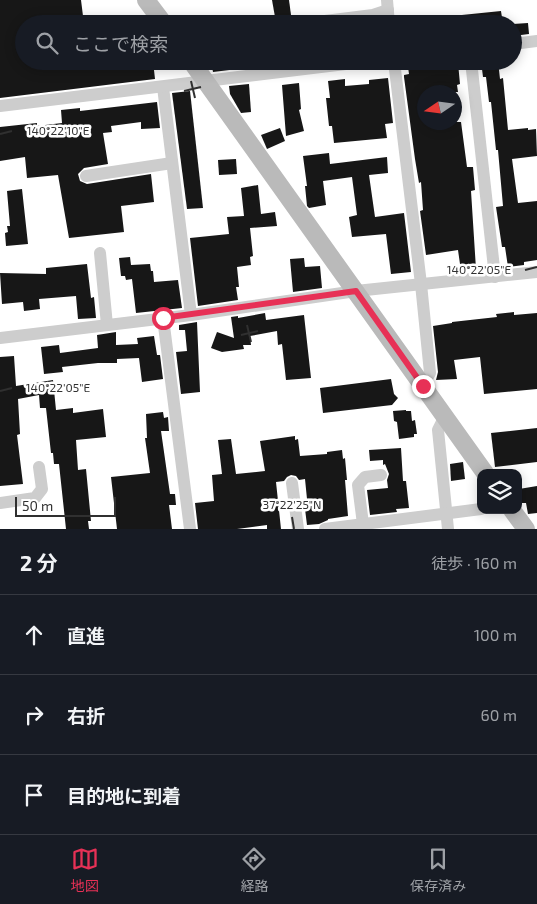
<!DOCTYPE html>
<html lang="ja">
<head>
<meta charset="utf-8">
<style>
  :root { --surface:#171b24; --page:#20242c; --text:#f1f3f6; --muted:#9ea1a6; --line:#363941; --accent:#e73156 }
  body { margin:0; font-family:"Exo 2","Noto Sans JP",sans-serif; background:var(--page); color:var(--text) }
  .controls { position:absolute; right:15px; bottom:15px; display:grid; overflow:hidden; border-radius:10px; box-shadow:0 2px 12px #0003 }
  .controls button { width:45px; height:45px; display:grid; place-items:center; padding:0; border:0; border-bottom:1px solid var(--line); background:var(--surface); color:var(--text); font:25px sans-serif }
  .compass { position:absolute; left:417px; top:85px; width:45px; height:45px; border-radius:50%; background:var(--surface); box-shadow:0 2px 12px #0003; rotate:257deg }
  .scale { position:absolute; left:15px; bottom:12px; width:101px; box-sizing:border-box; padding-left:5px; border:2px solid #303030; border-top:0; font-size:14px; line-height:18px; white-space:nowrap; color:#303030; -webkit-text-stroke:4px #fff; paint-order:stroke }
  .stop { position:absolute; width:15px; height:15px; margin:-11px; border:4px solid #e73156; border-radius:50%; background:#fff }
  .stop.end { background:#e73156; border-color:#fff; box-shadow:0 1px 5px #0008 }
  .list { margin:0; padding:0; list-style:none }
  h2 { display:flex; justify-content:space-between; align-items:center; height:65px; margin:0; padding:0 20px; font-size:21px }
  h2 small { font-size:16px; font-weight:400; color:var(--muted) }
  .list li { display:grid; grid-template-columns:32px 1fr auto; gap:15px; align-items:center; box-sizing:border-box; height:80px; padding:0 20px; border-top:1px solid var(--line) }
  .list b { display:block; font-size:19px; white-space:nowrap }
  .list em { font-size:16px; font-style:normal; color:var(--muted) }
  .icon { flex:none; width:28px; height:28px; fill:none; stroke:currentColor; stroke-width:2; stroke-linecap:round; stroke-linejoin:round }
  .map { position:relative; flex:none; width:537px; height:529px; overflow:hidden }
  .search { position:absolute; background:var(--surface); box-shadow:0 2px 12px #0003; left:15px; right:15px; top:15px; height:55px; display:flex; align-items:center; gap:12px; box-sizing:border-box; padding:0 18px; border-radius:28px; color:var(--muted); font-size:19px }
  .sheet { height:305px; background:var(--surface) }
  nav { display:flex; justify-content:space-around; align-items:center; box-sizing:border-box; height:70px; border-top:1px solid var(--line); background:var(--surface); font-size:14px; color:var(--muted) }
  nav a { display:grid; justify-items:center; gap:2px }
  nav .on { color:var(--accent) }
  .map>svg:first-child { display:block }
</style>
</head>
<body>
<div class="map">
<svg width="537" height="529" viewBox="0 0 537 529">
  <rect width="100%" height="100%" fill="#fff"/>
  <g fill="#171717">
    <polygon points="0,0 81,0 84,24 24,24 24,61 153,61 155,79 0,98"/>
    <polygon points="272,0 289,0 291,15 275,17"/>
    <polygon points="501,11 503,24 452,24 452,16"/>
    <polygon points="528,23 529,34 513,36 513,24"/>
    <polygon points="211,61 279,61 279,64 213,72"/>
    <polygon points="481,61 498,61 500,79 503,78 508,130 528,128 528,130 536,129 537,156 512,159 518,203 537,201 537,260 524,262 524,265 508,267 505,247 502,247 496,207 503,206 498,150 496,150 491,102 489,102 486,77 483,77"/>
    <polygon points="458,63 460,84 457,85 458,92 424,92 424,122 461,122 467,167 473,167 475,190 471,191 476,269 461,271 458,250 426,255 420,211 423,210 421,182 419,183 415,159 404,77 404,75 409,74 408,67 421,65 421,67"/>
    <polygon points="388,78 393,123 385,124 387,138 334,143 332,126 329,126 326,98 330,98 328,81 345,79 345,86 369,84 369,80"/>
    <polygon points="299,83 301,109 299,110 304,131 286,136 282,85"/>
    <polygon points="249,84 251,112 241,113 230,94 229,86"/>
    <polygon points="190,91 203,208 187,209 172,93"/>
    <polygon points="157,102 160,128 141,129 141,122 111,126 112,132 103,133 108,164 84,168 78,174 80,181 87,184 151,174 154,202 121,206 124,232 69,238 58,175 27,178 25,157 0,161 0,127 37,123 37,126 62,123 61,110 80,108 80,111"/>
    <polygon points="280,128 285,141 267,149 261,135"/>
    <polygon points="329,153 330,164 387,157 388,173 369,175 375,217 404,213 411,272 391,274 386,234 352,237 349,217 357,215 352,177 323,181 326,205 309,208 307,206 305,186 307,186 303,156"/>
    <polygon points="236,159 237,174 219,175 218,160"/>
    <polygon points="258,185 261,214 275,212 277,226 250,228 253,256 250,257 251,265 237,267 239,287 236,287 238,300 198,306 190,238 229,234 227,217 244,216 241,188"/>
    <polygon points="22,189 28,244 6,246 5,233 8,232 7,226 10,226 7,191"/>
    <polygon points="130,257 131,265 150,264 151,271 153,271 154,282 178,280 182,308 136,313 132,279 126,280 125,276 121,276 119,258"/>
    <polygon points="304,258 305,267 320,266 322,288 293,292 290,259"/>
    <polygon points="87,264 91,298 94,297 96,318 78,319 76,296 39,299 40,309 24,311 23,302 2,304 0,273 46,274 46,268"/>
    <polygon points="514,312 514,315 537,313 537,389 484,394 480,357 454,360 457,379 436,380 438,372 433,326 452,323 452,322 497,317 496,314"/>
    <polygon points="265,313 266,320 304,315 311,378 286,380 282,344 278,345 277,331 250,336 251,345 243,345 244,349 222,352 211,348 217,332 234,338 231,317 238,316 238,318"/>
    <polygon points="197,322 200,392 181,394 176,352 187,351 185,330 179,330 179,325"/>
    <polygon points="116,332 116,345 138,344 137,338 154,336 157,355 160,355 163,379 142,382 139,358 117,359 117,363 98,363 62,367 63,372 44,374 41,347 59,345 60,353 98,348 97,335"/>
    <polygon points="14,356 16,386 53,380 56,410 73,408 73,413 103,409 106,437 76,440 78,470 86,469 91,521 88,521 89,529 66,529 59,464 54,464 53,453 51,453 46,408 40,408 39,395 18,399 20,434 17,435 23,484 0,486 0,357"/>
    <polygon points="391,379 394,394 398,398 392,405 323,413 320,388"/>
    <polygon points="406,410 406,411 411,411 412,421 415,420 417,434 414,434 414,437 399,439 397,422 394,421 393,411"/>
    <polygon points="163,412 164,418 168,417 169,431 161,431 170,494 175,494 176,505 169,505 172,529 117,529 111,477 150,473 145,438 147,438 146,414"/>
    <polygon points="537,428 537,462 495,467 491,433"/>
    <polygon points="295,436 295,440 298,439 300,456 327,454 327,452 342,450 343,459 345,458 347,480 345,480 348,516 328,519 328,520 319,524 307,525 305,509 308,509 305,479 299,480 296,476 291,475 287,477 284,481 276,482 281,529 267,529 267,525 237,529 198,529 195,503 214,501 212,475 222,474 218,440 231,439 236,474 265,471 260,441"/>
    <polygon points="401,448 403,481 406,481 409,508 396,509 397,512 370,515 367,490 388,488 387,480 389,474 385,464 383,465 383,460 370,461 369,450"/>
    <polygon points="463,462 465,479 451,481 450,464"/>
    <polygon points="537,486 537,513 528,514 526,503 520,503 519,489"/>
  </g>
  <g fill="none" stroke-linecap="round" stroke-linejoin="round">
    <g stroke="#cdcdcd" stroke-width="12">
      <polyline points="387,0 389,24"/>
      <polyline points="317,22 373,15 388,10"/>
      <polyline points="513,44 537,41"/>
      <polyline points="394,61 421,284 430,373 423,385"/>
      <polyline points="471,61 495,277"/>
      <polyline points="163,87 191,315"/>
      <polyline points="0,106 370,61"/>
      <polyline points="86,176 172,163"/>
      <polyline points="100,253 107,325"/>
      <polyline points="163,318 190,529"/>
      <polyline points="0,338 191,315 356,291 537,272"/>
      <polyline points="445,416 438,430 448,529"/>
      <polyline points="292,483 298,529"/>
      <polyline points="0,503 35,498 42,489 39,467"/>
      <polyline points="363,524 358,485 365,477 381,475"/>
      <polyline points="325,529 481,509"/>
    </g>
    <g stroke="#bababa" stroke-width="18">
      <polyline points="146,0 164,24"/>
      <polyline points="191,61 485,473"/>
      <polyline points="512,510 526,529"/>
    </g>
  </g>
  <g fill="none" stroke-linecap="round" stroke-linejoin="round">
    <polyline stroke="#e73156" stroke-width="6" points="163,318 356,291 423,386"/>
  </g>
  <path fill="none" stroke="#303030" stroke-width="2" d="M191,81l4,17M184,91l17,-4M0,134l12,-3M525,270l12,-3M247,325l4,17M241,335l17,-4M0,391l12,-3M292,517l2,12"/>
  <g font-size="12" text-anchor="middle" fill="#303030" stroke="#fff" stroke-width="5" stroke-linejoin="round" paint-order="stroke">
    <text x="58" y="135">140°22'10"E</text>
    <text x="479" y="274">140°22'05"E</text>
    <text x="58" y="392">140°22'05"E</text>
    <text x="292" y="509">37°22'25"N</text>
  </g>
</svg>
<div class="controls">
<button><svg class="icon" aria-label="layers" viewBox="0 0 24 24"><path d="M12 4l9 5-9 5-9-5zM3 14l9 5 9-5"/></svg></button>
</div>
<svg class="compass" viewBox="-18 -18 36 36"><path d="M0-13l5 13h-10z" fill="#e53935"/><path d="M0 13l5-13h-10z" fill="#9ea1a6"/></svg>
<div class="scale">50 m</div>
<div class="stop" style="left:163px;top:318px"></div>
<div class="stop end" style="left:423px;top:386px"></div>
<div class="search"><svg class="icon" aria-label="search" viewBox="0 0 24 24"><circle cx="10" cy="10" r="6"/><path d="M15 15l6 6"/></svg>ここで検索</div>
</div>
<section class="sheet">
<h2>2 分<small>徒歩 · 160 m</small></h2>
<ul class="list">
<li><svg class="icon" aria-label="ahead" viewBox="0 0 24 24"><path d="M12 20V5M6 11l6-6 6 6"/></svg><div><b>直進</b></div><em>100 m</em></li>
<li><svg class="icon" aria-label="right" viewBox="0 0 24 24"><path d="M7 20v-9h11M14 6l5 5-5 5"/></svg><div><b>右折</b></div><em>60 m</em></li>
<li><svg class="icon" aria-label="arrive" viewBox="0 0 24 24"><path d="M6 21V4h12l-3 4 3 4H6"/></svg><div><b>目的地に到着</b></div></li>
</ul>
</section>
<nav>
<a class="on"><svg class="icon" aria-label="map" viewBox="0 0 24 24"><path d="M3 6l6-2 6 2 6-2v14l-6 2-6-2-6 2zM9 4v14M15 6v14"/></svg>地図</a>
<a><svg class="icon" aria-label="directions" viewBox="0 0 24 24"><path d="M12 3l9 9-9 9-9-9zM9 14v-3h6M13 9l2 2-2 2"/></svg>経路</a>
<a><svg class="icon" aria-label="saved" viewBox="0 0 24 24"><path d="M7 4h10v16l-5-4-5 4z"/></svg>保存済み</a>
</nav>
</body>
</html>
